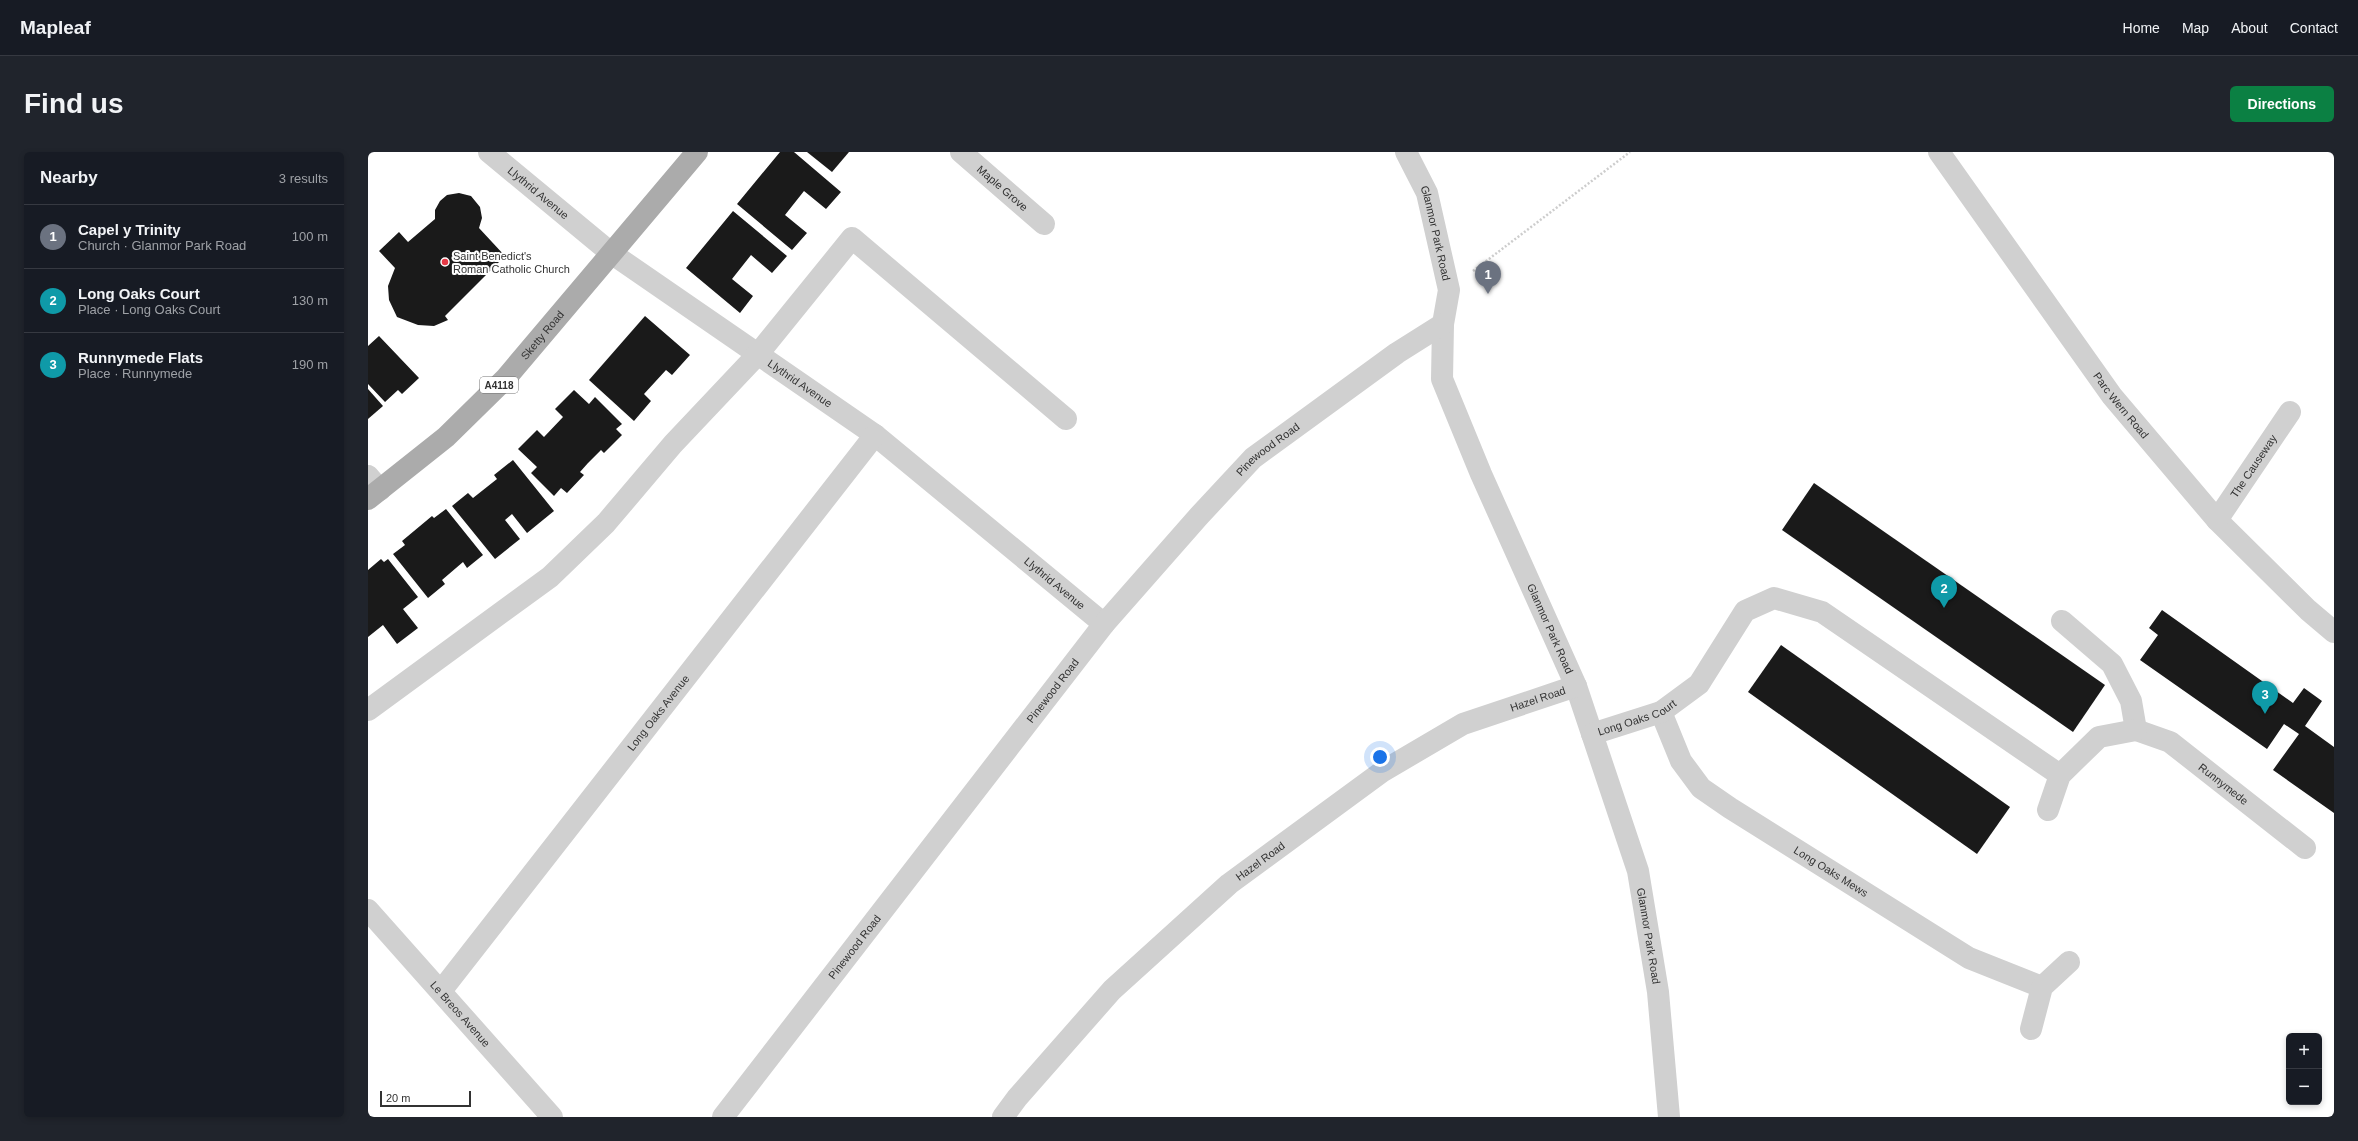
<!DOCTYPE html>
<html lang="en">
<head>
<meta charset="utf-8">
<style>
  :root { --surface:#171b24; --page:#20242c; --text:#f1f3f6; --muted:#9ea1a6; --line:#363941; --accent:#0b8043 }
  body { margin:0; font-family:Arial,sans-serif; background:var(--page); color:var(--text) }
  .controls { position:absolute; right:12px; bottom:12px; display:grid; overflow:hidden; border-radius:6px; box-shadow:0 2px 6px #0003 }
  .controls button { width:36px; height:36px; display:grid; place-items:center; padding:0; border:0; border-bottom:1px solid var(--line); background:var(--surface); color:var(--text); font:20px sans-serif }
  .scale { position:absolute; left:12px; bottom:10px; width:91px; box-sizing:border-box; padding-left:4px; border:2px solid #333; border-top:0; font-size:11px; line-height:14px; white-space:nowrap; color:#333; -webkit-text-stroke:3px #fff; paint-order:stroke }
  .you { position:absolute; left:1012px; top:605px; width:14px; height:14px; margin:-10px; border:3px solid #fff; border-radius:50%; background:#1a73e8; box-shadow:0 0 0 6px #1a73e833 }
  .badge { display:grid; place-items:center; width:26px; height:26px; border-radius:50%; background:var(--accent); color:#fff; font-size:13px; font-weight:700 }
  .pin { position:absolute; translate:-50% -33px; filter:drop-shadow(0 1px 2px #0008) }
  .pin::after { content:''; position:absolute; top:21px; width:14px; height:12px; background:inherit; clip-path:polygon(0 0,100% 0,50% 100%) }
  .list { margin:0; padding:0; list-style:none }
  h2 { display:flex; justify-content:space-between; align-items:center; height:52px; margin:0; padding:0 16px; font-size:17px }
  h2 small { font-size:13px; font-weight:400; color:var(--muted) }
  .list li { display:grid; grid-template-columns:26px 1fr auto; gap:12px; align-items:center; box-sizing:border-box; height:64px; padding:0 16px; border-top:1px solid var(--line) }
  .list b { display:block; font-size:15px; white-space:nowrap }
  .list p { margin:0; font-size:13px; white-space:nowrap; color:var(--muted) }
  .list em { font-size:13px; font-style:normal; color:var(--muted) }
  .map { position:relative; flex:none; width:1966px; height:965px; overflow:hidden; border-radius:6px }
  header { display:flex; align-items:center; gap:24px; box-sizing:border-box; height:56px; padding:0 20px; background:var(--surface); border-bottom:1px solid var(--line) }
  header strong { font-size:19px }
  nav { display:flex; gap:22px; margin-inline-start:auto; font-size:14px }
  .intro { display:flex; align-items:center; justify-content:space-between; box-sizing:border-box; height:96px; padding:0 24px }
  h1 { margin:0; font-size:28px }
  .button { padding:10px 18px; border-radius:6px; background:var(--accent); color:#fff; font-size:14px; font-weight:700 }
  main { display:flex; gap:24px; padding:0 24px }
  aside { flex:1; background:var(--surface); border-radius:6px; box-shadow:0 2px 6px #0003 }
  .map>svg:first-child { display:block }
</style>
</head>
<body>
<header>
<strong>Mapleaf</strong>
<nav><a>Home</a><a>Map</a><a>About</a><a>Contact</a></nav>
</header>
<div class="intro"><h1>Find us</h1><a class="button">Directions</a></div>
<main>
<aside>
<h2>Nearby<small>3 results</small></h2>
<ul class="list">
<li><span class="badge" style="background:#6b7280">1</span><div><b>Capel y Trinity</b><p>Church · Glanmor Park Road</p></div><em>100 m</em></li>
<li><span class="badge" style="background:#0f9aa8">2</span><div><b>Long Oaks Court</b><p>Place · Long Oaks Court</p></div><em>130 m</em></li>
<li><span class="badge" style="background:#0f9aa8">3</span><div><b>Runnymede Flats</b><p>Place · Runnymede</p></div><em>190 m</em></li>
</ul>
</aside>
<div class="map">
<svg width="1966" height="965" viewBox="0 0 1966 965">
  <rect width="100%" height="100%" fill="#fff"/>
  <g fill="#1a1a1a">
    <polygon points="412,0 426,0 473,40 458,57 436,39 417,63 439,81 424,98 369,52"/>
    <polygon points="439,0 481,0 464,20"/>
    <polygon points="91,41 103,44 112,55 114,66 111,76 137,104 77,164 80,168 66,174 50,173 29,165 21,148 20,134 27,116 11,99 31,80 40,90 67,67 67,58 72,49 79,43"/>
    <polygon points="365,59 419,104 404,121 383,103 364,127 385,144 372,161 318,116"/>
    <polygon points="277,164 322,203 304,223 298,218 276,242 283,249 266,269 221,228"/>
    <polygon points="11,184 51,226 34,242 30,238 17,250 0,232 0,194"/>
    <polygon points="0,237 15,254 0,267"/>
    <polygon points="206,238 221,252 227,245 254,272 248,277 254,283 236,301 233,298 220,311 212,320 216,323 199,341 193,336 186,344 163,321 169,315 150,297 169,278 176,285 195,265 187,257"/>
    <polygon points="145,308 186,359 159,381 144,362 137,368 152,387 127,407 84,354 100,341 105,346 129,327 126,323"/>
    <polygon points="1446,331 1737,533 1705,580 1414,378"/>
    <polygon points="78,357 115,403 99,416 95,410 74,428 77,432 60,446 25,402 37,393 34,389 64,364 66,366"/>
    <polygon points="13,407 16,410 20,407 50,445 35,457 50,476 29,492 15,473 0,485 0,418"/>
    <polygon points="1794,458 1925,551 1936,536 1954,549 1937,574 1966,595 1966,661 1905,618 1931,582 1916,572 1899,597 1772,508 1790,483 1781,476"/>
    <polygon points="1413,493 1642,655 1609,702 1380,540"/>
  </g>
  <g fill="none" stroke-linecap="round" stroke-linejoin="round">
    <polyline stroke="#cdcdcd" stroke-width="2.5" stroke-dasharray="2 2" stroke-linecap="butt" points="1105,119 1262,0"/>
    <g stroke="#d0d0d0" stroke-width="22">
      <path id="s1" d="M121,0l122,101 264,182 229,189"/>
      <path id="s2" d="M593,0l83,72"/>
      <path id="s3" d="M1038,0l21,41 22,97 -6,34 -1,55 39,95 95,212 62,185 20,121 11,125"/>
      <path id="s4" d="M1571,0l173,244 105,124 91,90 26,22"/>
      <polyline points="0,324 12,338"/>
      <path id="s5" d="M1849,368l73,-108"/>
      <polyline points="1694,469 1744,512 1763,549 1768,578"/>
      <polyline points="0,558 182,425 238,371 305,292 390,202 484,86 698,267"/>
      <path id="s6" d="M1293,560l20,49 20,27 29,20 239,150 73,29"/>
      <path id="s7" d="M1768,578l34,12 135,106"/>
      <path id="s8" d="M1224,582l69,-22 38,-28 46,-73 29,-13 48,14 238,163"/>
      <polyline points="1680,658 1692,623 1731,585 1768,578"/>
      <path id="s9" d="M0,758l184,207"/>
      <path id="s10" d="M73,839l434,-556"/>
      <polyline points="1663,877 1674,835 1701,810"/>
      <path id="s11" d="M355,965l381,-493 95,-108 54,-58 144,-105 46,-29"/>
      <path id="s12" d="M635,965l14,-19 95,-108 117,-106 154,-113 80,-47 113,-38"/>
    </g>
    <path stroke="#ababab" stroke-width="22" id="s13" d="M0,347l78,-62 60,-59 191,-226"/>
  </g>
  <circle fill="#e63946" stroke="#fff" stroke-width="1.5" cx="77" cy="110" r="4"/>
  <g text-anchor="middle" stroke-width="4" stroke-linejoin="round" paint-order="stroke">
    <rect fill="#fff" stroke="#707070" stroke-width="1" x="112" y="225" width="38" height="16" rx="3"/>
    <g font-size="10" font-weight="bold" fill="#333">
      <text x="131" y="237">A4118</text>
    </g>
    <g font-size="11" fill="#333" stroke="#fff">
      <text dy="4" stroke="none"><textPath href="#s2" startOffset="55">Maple Grove</textPath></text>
      <text dy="4" stroke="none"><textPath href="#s1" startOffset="64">Llythrid Avenue</textPath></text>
      <text dy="4" stroke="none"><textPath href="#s3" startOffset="87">Glanmor Park Road</textPath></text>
      <text dy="4" stroke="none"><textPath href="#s13" startOffset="240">Sketty Road</textPath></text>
      <text dy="4" stroke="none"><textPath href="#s1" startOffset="388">Llythrid Avenue</textPath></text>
      <text dy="4" stroke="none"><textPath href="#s4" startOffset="312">Parc Wern Road</textPath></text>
      <text dy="4" stroke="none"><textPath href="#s11" startOffset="863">Pinewood Road</textPath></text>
      <text dy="4" stroke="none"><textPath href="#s5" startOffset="65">The Causeway</textPath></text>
      <text dy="4" stroke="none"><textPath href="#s1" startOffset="712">Llythrid Avenue</textPath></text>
      <text dy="4" stroke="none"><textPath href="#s3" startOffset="507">Glanmor Park Road</textPath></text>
      <text dy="4" stroke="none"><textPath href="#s11" startOffset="539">Pinewood Road</textPath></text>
      <text dy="4" stroke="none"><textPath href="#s12" startOffset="688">Hazel Road</textPath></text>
      <text dy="4" stroke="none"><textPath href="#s10" startOffset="353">Long Oaks Avenue</textPath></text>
      <text dy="4" stroke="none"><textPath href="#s8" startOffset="48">Long Oaks Court</textPath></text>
      <text dy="4" stroke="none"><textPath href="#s7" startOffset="104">Runnymede</textPath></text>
      <text dy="4" stroke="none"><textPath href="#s12" startOffset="364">Hazel Road</textPath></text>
      <text dy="4" stroke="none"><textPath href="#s6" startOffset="241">Long Oaks Mews</textPath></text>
      <text dy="4" stroke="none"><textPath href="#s3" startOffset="831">Glanmor Park Road</textPath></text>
      <text dy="4" stroke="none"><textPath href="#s11" startOffset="215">Pinewood Road</textPath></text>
      <text dy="4" stroke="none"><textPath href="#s9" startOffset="139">Le Breos Avenue</textPath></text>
    </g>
    <g font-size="11" fill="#333" stroke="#fff" text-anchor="start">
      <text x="85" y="108">Saint Benedict's<tspan x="85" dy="13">Roman Catholic Church</tspan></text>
    </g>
  </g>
</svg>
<div class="controls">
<button>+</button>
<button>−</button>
</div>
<div class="scale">20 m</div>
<div class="you"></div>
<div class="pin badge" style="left:1120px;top:142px;background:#6b7280">1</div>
<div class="pin badge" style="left:1576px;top:456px;background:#0f9aa8">2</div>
<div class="pin badge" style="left:1897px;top:562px;background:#0f9aa8">3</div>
</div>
</main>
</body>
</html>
